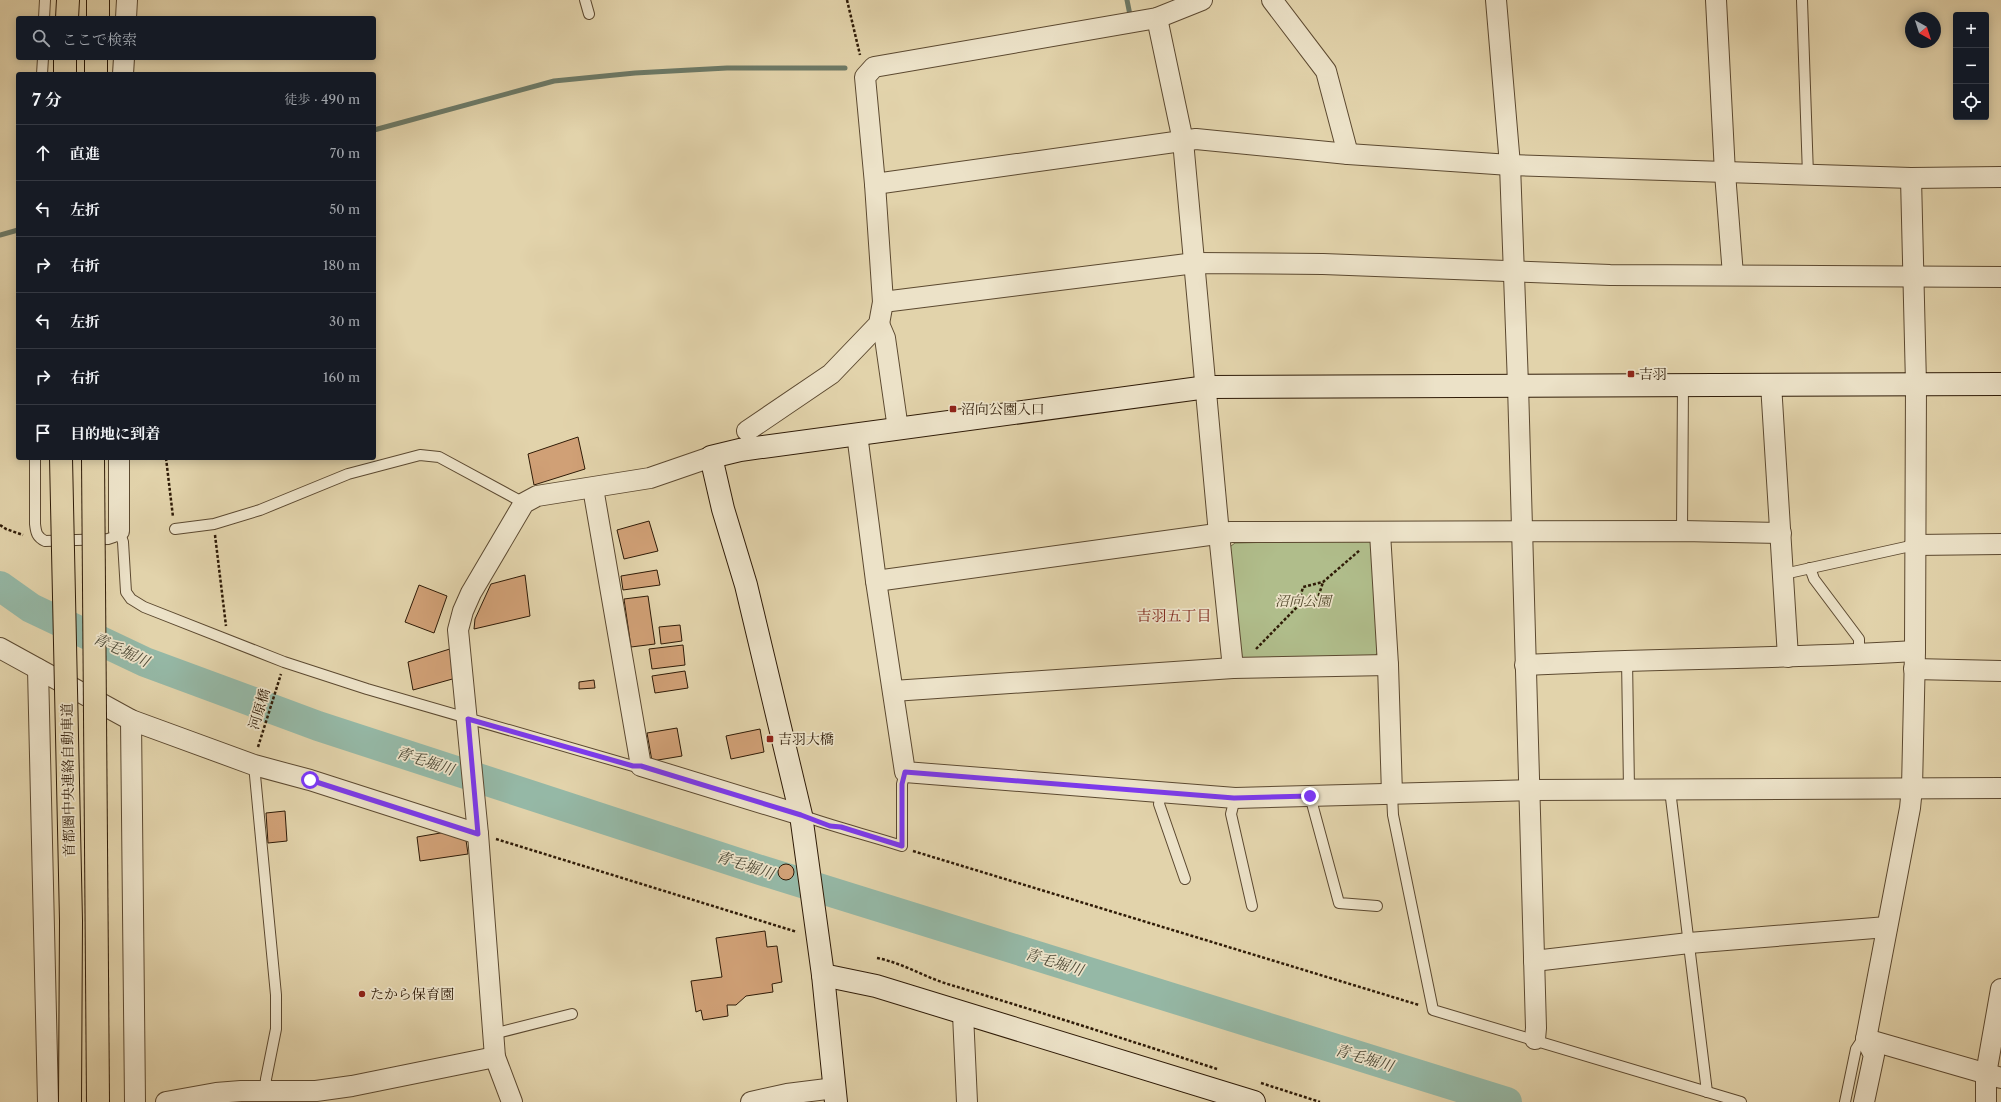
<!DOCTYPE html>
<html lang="ja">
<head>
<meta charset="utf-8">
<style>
  :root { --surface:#171b24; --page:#242831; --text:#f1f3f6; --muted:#9ea1a6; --line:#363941 }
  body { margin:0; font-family:"Libre Caslon Text","Noto Serif JP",serif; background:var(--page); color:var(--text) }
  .controls { position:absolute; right:12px; top:12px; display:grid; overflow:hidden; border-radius:4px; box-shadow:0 2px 10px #0003 }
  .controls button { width:36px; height:36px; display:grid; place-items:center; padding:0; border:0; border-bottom:1px solid var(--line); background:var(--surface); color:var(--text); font:20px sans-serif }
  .compass { position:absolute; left:1905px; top:12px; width:36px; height:36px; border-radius:50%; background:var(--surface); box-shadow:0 2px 10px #0003; rotate:141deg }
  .stop { position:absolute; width:12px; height:12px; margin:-9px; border:3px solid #7c3aed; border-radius:50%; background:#fff }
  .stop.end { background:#7c3aed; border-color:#fff; box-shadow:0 1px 4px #0008 }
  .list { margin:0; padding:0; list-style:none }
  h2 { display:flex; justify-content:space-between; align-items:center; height:52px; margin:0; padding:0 16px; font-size:17px }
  h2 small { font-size:13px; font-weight:400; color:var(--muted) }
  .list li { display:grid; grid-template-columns:26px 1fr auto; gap:12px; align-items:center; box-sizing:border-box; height:56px; padding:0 16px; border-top:1px solid var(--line) }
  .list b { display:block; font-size:15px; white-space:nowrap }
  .list em { font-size:13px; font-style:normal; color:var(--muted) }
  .icon { flex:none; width:22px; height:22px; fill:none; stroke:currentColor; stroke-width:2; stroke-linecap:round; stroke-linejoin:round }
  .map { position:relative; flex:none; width:2001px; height:1102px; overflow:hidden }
  .search { position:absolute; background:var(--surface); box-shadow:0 2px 10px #0003; left:16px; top:16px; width:360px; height:44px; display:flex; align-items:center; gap:10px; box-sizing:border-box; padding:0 14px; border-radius:4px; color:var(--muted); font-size:15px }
  .panel { position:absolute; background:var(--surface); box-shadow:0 2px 10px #0003; left:16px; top:72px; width:360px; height:388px; border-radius:4px }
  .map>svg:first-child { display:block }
</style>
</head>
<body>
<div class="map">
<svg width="2001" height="1102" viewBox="0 0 2001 1102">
  <rect width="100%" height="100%" fill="#e2d3ab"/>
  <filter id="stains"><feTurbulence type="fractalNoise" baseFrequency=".005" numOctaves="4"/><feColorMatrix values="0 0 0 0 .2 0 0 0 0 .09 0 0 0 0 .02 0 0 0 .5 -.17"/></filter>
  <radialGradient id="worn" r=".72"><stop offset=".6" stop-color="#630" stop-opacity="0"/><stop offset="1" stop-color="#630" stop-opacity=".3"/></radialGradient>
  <polygon fill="#b0bd8b" stroke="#706c49" points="1368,540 1374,546 1378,652 1374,657 1244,661 1240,656 1227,549 1235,543"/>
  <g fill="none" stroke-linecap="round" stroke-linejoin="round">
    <g stroke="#6c7966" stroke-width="5">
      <polyline points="1127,0 1130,15"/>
      <polyline points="374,130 554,81 635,73 727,68 845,68"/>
      <polyline points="0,235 18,230"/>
    </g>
    <polyline stroke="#95b8a6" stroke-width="30" points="0,586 31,608 145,662 318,726 757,869 1507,1102"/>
  </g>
  <g fill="#d0a076" stroke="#2f1b07">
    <polygon points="578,437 585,469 534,485 528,454"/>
    <polygon points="649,521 658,551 624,559 617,530"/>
    <polygon points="657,570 660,585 623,590 621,576"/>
    <polygon points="525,575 530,616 474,629 475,619 491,584"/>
    <polygon points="419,585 447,596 434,633 405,622"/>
    <polygon points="648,596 655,644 631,647 624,599"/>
    <polygon points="680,625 682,641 661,644 659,627"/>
    <polygon points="683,645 685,665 652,669 649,649"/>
    <polygon points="453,648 456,678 413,690 408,662"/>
    <polygon points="685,671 688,688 655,693 652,676"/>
    <polygon points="594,680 595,688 579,689 579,682"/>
    <polygon points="677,728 682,756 652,761 647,733"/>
    <polygon points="760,729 764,752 731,759 726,736"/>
    <polygon points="285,811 287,841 268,843 266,813"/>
    <polygon points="452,831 465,833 468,854 420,861 417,837"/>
    <circle cx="786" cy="872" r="8"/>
    <polygon points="765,931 767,947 777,946 782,982 772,984 773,992 746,996 736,1005 727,1005 728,1016 703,1020 701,1010 696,1012 691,981 722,977 716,938"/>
  </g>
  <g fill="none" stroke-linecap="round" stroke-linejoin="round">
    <g stroke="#5c4930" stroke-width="12">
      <g id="lane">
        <polyline points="585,0 589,14"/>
        <polyline points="1802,0 1808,175"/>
        <polyline points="44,18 45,0"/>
        <polyline points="42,74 43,58"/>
        <path d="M35,458v66c1,9 2,13 10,17l63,-2 6,-2 5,-6"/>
        <polyline points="175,529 214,524 260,510 348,474 420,455 439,457 524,503"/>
        <polyline points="119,531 123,542 126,592 131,599 144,607 284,662 367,689 633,766 641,766"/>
        <polyline points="1682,531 1683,384"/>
        <polyline points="1810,568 1814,579 1859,639 1859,654"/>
        <polyline points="1784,574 1915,545"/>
        <polyline points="1627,659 1629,789"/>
        <polyline points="254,765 276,995 276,1029 266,1079 265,1091"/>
        <polyline points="1670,790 1707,1092"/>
        <polyline points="1161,792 1159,804 1185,879"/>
        <polyline points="1392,794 1393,815 1433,1010 1741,1102"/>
        <polyline points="1310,796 1339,903 1377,906"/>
        <polyline points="1235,798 1231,814 1252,906"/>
        <path d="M801,815c33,12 67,20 101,31v-62l3,-12"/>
        <polyline points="493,1034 572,1014"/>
        <polyline points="1845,1102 1856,1049 1860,1043 1866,1039"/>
      </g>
    </g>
    <g stroke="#5c4930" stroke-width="22">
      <g id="street">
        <polyline points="1272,0 1326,71 1348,154"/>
        <polyline points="1496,0 1510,165 1518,385 1536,1028 1535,1039"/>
        <polyline points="1716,0 1725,173 1733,275"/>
        <polyline points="126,18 127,0"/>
        <polyline points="1157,18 1183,141 1219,534 1233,668"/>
        <polyline points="123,74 124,58"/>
        <polyline points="875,184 1196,139 1348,154 1510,165 1911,178 2001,177"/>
        <polyline points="883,302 1195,263 1323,264 1610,275 2001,277"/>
        <polyline points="879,324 885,338 898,429"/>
        <polyline points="1771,384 1788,657"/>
        <polyline points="747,431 831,374 879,324 883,302 875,184 865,77 874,67 1157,18 1202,0"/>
        <polyline points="857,434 876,581 905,772 1235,798 1531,790 2001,788"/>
        <polyline points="593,488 641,766 801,815"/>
        <polyline points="119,531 119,458"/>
        <polyline points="1380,533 1388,665 1392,794"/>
        <polyline points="1915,545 2001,544"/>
        <polyline points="876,581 1231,532 1682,531 1781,533"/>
        <polyline points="0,648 131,720 254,765 310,780 478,834"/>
        <path d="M1525,665c130,-7 260,-6 390,-14"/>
        <polyline points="38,669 48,1102"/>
        <polyline points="1914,669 2001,671"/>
        <polyline points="893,691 1233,668 1388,665"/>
        <polyline points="131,720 135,1102"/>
        <polyline points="1534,961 1689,943 1887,927"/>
        <polyline points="963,1014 967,1102"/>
        <polyline points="1866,1039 2001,1078"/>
        <polyline points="166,1102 216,1093 241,1091 316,1091 352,1086 495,1057"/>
        <polyline points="512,1102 495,1057 478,834 458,630 463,611 471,593 524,503 537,496 650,478 711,457"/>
        <polyline points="751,1102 787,1094 835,1088"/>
        <polyline points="1864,1102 1874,1055 1866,1039 1910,808 1912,788 1915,651 1916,384 1911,178"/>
        <polyline points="1986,1102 1986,1074 2001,989"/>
      </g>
    </g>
    <g stroke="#2f1b07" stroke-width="24">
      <g id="secondary">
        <polyline points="823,975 876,986 1254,1102"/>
        <polyline points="836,1102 823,975 801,815 746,585 723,509 711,457 740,450 1207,387 2001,384"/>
      </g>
    </g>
    <g stroke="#2f1b07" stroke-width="24">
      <g id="highway">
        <polyline points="67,18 68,0"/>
        <polyline points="98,18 98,0"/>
        <polyline points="65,74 65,58"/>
        <polyline points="96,74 96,58"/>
      </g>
    </g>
    <g stroke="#2f1b07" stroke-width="2.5" stroke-dasharray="3 2" stroke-linecap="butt">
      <polyline points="847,0 860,55"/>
      <polyline points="166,458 173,517"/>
      <polyline points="0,525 6,529 23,535"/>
      <polyline points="215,535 226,626"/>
      <polyline points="1298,606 1317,601 1323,582"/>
      <polyline points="1256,649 1298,606 1303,587 1323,582 1360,550"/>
      <polyline points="258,747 281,674"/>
      <polyline points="496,839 797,932"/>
      <polyline points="913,851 1419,1005"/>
      <path d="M877,958c26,5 49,20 74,27 89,27 177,55 266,84"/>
      <polyline points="1261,1083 1320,1102"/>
    </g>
    <use href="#lane" stroke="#ece2c8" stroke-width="10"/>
    <use href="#street" stroke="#ece2c8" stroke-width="20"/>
    <use href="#secondary" stroke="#ece2c8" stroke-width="22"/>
    <use href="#highway" stroke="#e2d3ab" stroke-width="22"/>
    <g stroke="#2f1b07" stroke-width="24" stroke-linecap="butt">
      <g id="highway-bridge">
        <polyline points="61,458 71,921 70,1102"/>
        <polyline points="93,458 98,1102"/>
      </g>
    </g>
    <use href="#highway-bridge" stroke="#e2d3ab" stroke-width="22"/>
  </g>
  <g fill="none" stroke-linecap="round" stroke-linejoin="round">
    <polyline stroke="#7c3aed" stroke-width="5" points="310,780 478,834 468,719 633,766 641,766 801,815 830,826 841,827 902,846 902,784 905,772 1234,798 1310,796"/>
  </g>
  <g fill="#8f2418" stroke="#ece2c8" stroke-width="1.5">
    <rect x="1627" y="370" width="8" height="8" rx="2"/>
    <rect x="949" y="405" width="8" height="8" rx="2"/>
    <rect x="766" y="735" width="8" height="8" rx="2"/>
    <circle cx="362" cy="994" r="4"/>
  </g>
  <g text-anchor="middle" stroke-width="3.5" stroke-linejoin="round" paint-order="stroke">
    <g font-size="14" fill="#2f1b07" stroke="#ece2c8" text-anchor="start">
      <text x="1639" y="379">吉羽</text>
      <text x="961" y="414">沼向公園入口</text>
      <text x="778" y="744">吉羽大橋</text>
      <text x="370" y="999">たから保育園</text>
    </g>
    <g font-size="14" font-style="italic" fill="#564c2f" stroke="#ece2c8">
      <text x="1303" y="606">沼向公園</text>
    </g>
    <g font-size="14" fill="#2f1b07" stroke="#ece2c8">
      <text transform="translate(259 709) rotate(-73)" y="5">河原橋</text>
      <text transform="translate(68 780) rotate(-91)" y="5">首都圏中央連絡自動車道</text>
    </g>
    <g font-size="15" fill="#7a1f14" stroke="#ece2c8">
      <text x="1174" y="621">吉羽五丁目</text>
    </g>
    <g font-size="15" font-style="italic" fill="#4e4a37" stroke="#ece2c8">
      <text transform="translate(121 650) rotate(25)" y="5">青毛堀川</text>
      <text transform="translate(425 761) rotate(18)" y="5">青毛堀川</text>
      <text transform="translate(745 865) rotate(18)" y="5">青毛堀川</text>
      <text transform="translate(1054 962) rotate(17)" y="5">青毛堀川</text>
      <text transform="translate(1364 1058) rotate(17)" y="5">青毛堀川</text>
    </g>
  </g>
  <rect width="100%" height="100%" filter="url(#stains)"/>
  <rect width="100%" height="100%" fill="url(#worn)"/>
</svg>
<div class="controls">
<button>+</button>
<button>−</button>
<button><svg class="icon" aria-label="locate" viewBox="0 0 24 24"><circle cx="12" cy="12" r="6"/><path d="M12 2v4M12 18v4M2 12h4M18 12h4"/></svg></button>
</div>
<svg class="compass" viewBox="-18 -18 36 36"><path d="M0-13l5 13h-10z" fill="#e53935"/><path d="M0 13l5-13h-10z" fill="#9ea1a6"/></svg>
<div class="stop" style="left:310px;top:780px"></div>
<div class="stop end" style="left:1310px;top:796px"></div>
<div class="search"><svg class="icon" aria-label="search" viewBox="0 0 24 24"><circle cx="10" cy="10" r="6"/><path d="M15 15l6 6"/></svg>ここで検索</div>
<section class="panel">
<h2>7 分<small>徒歩 · 490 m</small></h2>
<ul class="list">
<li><svg class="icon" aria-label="ahead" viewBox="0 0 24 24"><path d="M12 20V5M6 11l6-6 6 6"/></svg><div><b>直進</b></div><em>70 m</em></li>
<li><svg class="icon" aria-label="left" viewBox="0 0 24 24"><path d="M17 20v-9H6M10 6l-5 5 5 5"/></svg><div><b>左折</b></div><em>50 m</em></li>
<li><svg class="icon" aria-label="right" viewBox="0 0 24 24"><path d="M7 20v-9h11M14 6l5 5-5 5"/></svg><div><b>右折</b></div><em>180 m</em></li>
<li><svg class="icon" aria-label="left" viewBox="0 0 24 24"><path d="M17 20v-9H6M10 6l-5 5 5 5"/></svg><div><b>左折</b></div><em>30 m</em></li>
<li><svg class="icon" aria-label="right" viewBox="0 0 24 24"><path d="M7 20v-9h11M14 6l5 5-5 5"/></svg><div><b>右折</b></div><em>160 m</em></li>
<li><svg class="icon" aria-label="arrive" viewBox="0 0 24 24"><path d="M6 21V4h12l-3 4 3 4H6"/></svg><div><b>目的地に到着</b></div></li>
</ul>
</section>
</div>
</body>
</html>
